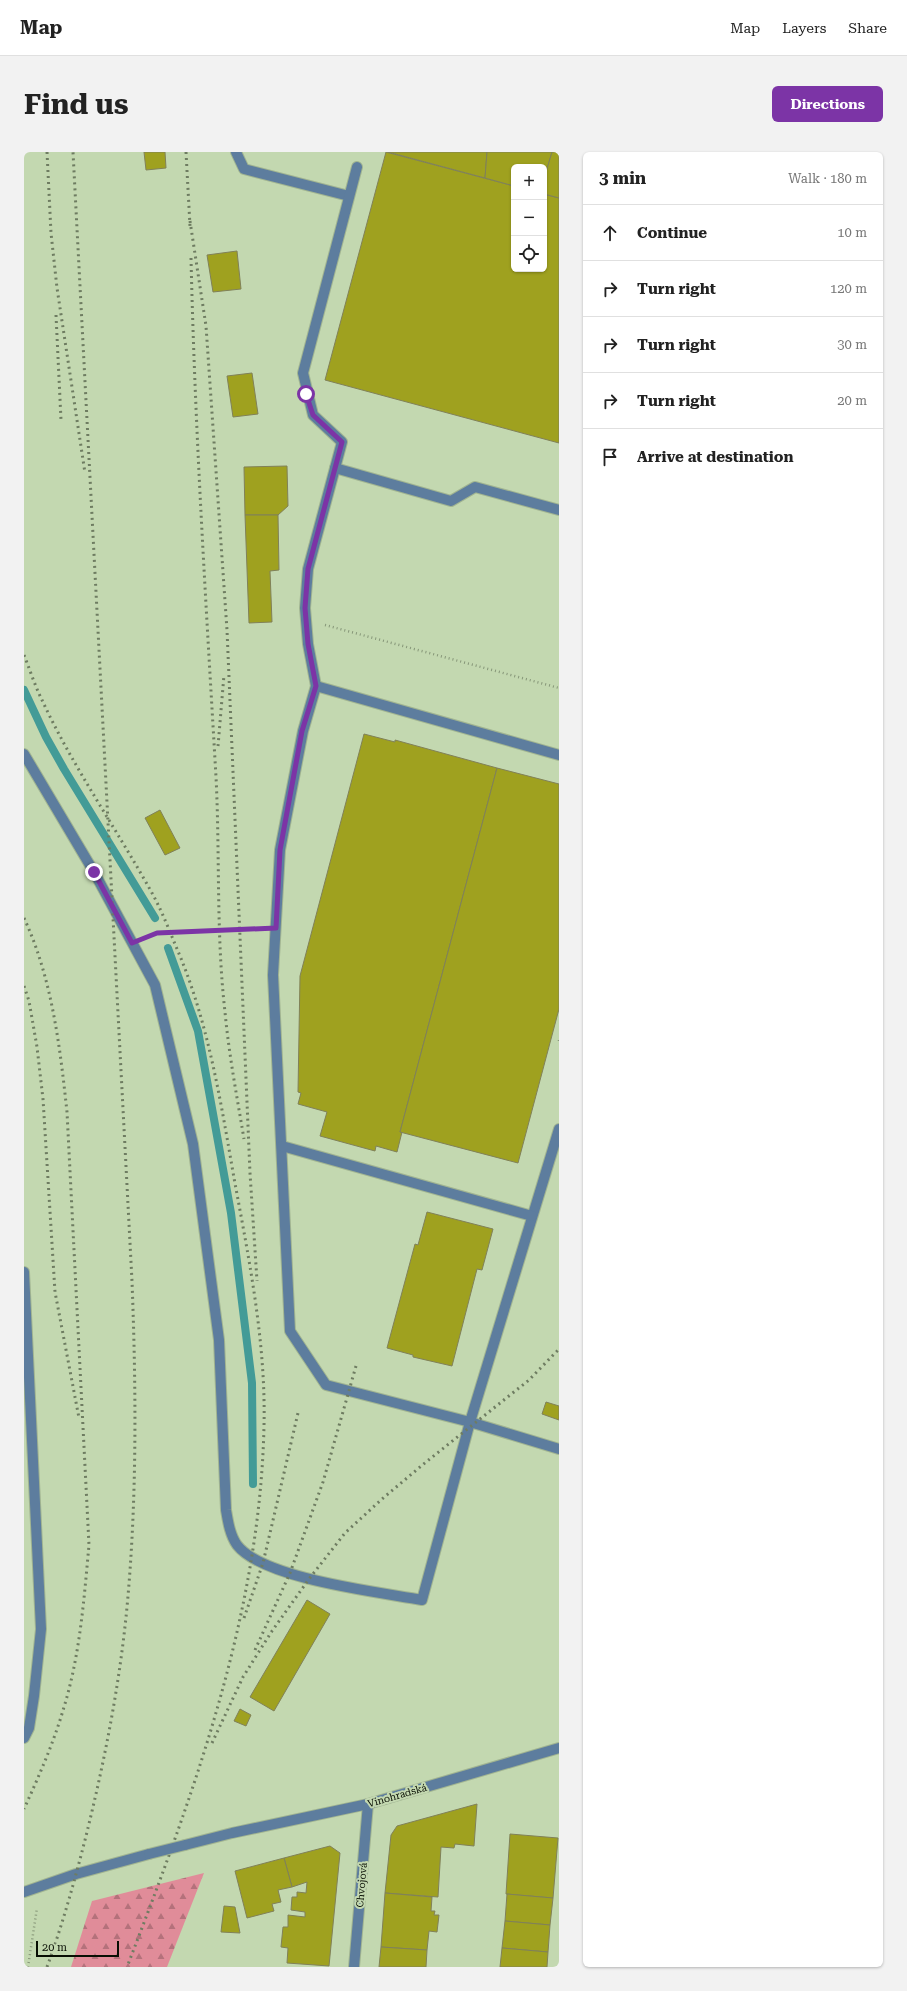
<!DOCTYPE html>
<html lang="en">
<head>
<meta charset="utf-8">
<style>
  :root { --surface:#fff; --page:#f2f2f2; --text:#222; --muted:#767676; --line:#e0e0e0; --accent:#7c34a6 }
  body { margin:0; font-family:"Roboto Serif",serif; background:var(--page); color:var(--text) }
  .controls { position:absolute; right:12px; top:12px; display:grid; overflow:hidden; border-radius:6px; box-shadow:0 1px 3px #0004 }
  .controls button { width:36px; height:36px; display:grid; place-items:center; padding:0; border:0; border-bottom:1px solid var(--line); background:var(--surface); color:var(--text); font:20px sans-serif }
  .scale { position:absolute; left:12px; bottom:10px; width:83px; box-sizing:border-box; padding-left:4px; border:2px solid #080e03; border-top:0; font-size:11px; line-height:14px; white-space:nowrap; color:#080e03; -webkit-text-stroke:3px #c3d8b0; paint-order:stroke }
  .stop { position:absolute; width:12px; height:12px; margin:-9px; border:3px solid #7c34a6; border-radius:50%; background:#fff }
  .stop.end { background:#7c34a6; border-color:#fff; box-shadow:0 1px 4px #0008 }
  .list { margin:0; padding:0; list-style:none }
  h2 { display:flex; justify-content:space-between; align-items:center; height:52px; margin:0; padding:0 16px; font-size:17px }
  h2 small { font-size:13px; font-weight:400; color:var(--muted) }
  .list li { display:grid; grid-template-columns:26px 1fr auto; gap:12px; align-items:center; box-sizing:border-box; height:56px; padding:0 16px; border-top:1px solid var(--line) }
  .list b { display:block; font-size:15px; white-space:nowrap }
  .list em { font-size:13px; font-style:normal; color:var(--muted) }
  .icon { flex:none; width:22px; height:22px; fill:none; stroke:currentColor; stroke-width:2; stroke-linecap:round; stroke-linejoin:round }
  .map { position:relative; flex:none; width:535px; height:1815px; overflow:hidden; border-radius:6px }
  header { display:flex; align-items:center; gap:24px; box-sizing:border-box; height:56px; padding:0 20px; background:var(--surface); border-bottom:1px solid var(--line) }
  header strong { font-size:19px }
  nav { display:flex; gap:22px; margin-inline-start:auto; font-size:14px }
  .intro { display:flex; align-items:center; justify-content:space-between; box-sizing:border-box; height:96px; padding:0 24px }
  h1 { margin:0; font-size:28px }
  .button { padding:10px 18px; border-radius:6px; background:var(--accent); color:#fff; font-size:14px; font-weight:700 }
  main { display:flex; gap:24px; padding:0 24px }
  aside { flex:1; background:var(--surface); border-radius:6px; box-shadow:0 1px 3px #0004 }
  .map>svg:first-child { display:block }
</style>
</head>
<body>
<header>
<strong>Map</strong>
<nav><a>Map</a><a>Layers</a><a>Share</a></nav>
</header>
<div class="intro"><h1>Find us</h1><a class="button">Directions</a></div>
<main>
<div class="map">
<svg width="535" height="1815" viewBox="0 0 535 1815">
  <defs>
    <pattern id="forest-firs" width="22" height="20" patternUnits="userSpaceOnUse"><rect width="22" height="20" fill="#e08c99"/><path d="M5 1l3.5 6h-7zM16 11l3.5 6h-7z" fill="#b4717b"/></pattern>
  </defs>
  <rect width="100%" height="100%" fill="#c3d8b0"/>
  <polygon fill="url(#forest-firs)" points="180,1721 143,1815 47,1815 68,1749"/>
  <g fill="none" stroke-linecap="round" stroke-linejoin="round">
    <g stroke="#439b97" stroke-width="8">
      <polyline points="0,538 22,585 40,617 131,766"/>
      <polyline points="144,796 174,879 207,1061 228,1231 229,1332"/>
    </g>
  </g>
  <g fill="#9fa11f" stroke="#808159">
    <polygon points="120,0 141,0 142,16 122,18"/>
    <polygon points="362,0 490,34 490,117 520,117 520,42 535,46 535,291 301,228"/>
    <polygon points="364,0 463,0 461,26"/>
    <polygon points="463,0 528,0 520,27 520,15 490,15 490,34 461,26"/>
    <polygon points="528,0 535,0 535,46 520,42 520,27"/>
    <polygon points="213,99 217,137 189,140 183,103"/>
    <polygon points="228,221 234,262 209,265 203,224"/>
    <polygon points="263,314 264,354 254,363 221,363 220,315"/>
    <polygon points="221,363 254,363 255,418 246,419 248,470 225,471"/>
    <polygon points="340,582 371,590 371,588 473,616 376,980 378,980 373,1000 352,994 351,999 296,984 303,960 274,952 277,941 274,940 276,824"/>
    <polygon points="473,616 535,632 535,857 494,1011 376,980"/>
    <polygon points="136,658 156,696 141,703 121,666"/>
    <polygon points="403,1060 469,1077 458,1118 453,1117 428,1214 389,1205 389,1203 363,1196 391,1092 394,1093"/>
    <polygon points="522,1250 535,1254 535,1268 518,1262"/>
    <polygon points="283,1448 306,1462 250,1559 226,1545"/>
    <polygon points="216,1557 227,1563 222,1574 210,1569"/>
    <polygon points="453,1652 450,1694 431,1692 430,1696 417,1695 414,1745 361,1741 367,1683 373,1674"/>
    <polygon points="486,1682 534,1686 529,1746 482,1742"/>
    <polygon points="306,1694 316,1701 305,1814 263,1811 264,1796 257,1795 259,1775 264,1775 264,1763 281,1765 281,1760 267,1758 268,1745 273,1745 273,1740 282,1741 283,1730 268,1735 260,1706"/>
    <polygon points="260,1706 268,1735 254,1738 257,1750 248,1752 250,1759 223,1766 211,1719"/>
    <polygon points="361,1741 408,1745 407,1759 411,1759 410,1763 415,1763 413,1780 405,1779 403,1798 357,1795"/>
    <polygon points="483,1742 529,1746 526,1773 481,1769"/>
    <polygon points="200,1754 211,1755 216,1781 197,1780"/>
    <polygon points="481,1769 526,1773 524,1800 478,1796"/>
    <polygon points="357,1795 403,1798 402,1815 355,1815"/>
    <polygon points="478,1796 524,1800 523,1815 476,1815"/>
  </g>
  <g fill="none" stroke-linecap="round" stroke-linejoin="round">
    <g stroke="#a1b491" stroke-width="12">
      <g id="minor">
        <polyline points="212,0 220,17 325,44"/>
        <polyline points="333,15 279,221 289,263 318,290 284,417 281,456 284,492 292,534 279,579 256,698 249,823 266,1179 302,1233 446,1270 535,1297"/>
        <polyline points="311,316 427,349 451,335 535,358"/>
        <polyline points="292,534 535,603"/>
        <path d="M0,602l70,118 61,113 38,159 26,196 7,170c2,12 4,25 11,35 26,34 142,47 185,55l48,-178 89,-293"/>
        <polyline points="258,994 508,1064"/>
        <polyline points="0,1120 17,1477 10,1544 5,1576 0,1586"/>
        <polyline points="161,1693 208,1681 344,1652 535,1596"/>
        <polyline points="0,1740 52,1722 125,1702"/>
        <polyline points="330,1815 344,1652"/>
      </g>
    </g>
    <g stroke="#869678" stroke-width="2.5" stroke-dasharray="1 3" stroke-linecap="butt">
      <polyline points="301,473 535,536"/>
      <polyline points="125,784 133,781 232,777"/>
      <polyline points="535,888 535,889"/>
      <polyline points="4,1815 13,1756"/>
    </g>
    <use href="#minor" stroke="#5d7d9e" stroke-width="10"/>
    <g stroke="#6e7c61" stroke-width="3" stroke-dasharray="2 4" stroke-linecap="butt">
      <polyline points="23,0 27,81 33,136 61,321"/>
      <polyline points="162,0 166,74"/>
      <polyline points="166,69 182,174 203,478 226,1021 233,1129"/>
      <path d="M167,106c4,173 15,346 25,519 4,78 0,157 9,235 4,43 12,85 19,127"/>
      <polyline points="32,163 37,268"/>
      <path d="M0,503c6,15 11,31 18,45 31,67 74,128 110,193 11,20 19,42 28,63 29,71 41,147 54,222 15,81 32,165 30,248 -4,188 -70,367 -137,541"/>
      <polyline points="194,594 200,523"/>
      <path d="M0,766c28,60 36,129 43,194l22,433c-5,54 -9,110 -25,162 -10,35 -25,69 -40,102"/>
      <polyline points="0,834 5,849 13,895 19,947 31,1140 55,1266"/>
      <polyline points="220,1466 239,1411 274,1261"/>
      <polyline points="231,1498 266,1421 299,1330 332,1214"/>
      <polyline points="188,1591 219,1525 248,1479 285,1427 321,1381 358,1347 402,1310 505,1228 535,1197"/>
      <path d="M23,1815c15,-41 27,-84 38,-127 20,-80 36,-162 43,-244 9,-105 8,-210 4,-315l-59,-1129"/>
    </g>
    <g stroke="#a1b491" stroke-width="12" stroke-linecap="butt">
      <polyline id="minor-bridge" points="125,1702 161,1693"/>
    </g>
    <use href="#minor-bridge" stroke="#5d7d9e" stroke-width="10"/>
  </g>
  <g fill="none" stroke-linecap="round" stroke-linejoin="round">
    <polyline stroke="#7c34a6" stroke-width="5" points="70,720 108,791 133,781 252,776 256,698 278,579 292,534 284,492 281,456 284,417 318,290 289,263 282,242"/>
  </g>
  <g text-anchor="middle" stroke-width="4" stroke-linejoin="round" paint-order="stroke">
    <g font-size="10" fill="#080e03" stroke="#c3d8b0">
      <text transform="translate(373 1643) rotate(-16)" y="4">Vinohradská</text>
      <text transform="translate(337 1733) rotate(-85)" y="4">Chvojová</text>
    </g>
  </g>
</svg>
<div class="controls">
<button>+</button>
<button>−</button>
<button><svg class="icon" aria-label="locate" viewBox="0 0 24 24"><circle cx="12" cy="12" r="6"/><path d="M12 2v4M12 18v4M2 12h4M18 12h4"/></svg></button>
</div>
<div class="scale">20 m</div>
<div class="stop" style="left:282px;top:242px"></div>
<div class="stop end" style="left:70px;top:720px"></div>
</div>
<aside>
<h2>3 min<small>Walk · 180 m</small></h2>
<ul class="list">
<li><svg class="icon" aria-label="ahead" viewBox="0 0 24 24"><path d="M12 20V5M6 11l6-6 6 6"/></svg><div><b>Continue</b></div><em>10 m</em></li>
<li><svg class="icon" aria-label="right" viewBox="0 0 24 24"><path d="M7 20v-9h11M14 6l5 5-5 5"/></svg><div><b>Turn right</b></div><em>120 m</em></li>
<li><svg class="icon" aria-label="right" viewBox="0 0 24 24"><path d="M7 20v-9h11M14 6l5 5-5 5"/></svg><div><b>Turn right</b></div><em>30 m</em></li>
<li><svg class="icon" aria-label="right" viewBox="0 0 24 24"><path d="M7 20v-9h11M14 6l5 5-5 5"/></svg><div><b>Turn right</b></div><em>20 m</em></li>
<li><svg class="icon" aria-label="arrive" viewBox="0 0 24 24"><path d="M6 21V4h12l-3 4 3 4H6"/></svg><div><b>Arrive at destination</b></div></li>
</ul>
</aside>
</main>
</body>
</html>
